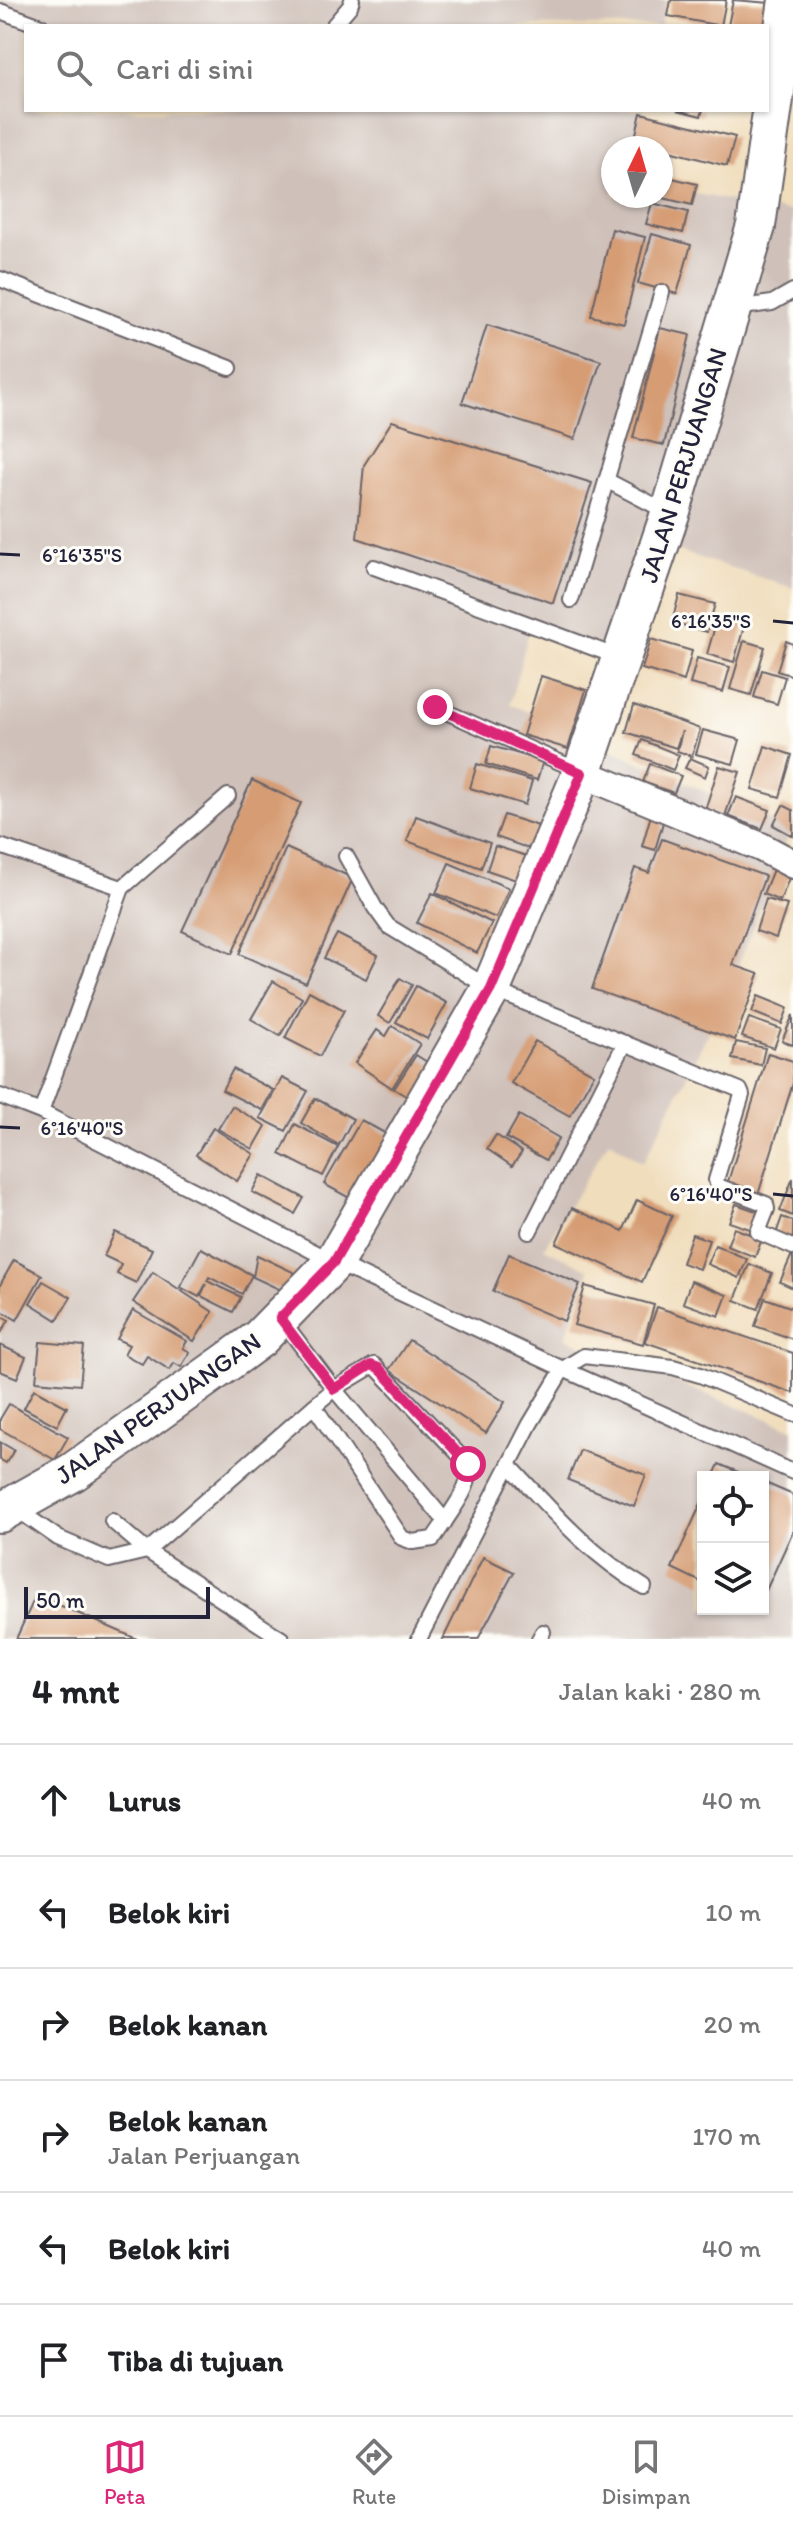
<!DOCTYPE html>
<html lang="id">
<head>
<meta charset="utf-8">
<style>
  :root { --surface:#fff; --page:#f2f2f2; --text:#202124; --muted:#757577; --line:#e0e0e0; --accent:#db2777 }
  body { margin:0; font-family:Itim,sans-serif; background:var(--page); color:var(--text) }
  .controls { position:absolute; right:24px; bottom:24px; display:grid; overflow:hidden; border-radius:0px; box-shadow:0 2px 6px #0004 }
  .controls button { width:72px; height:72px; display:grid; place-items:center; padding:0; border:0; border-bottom:2px solid var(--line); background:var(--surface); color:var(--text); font:40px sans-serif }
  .compass { position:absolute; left:601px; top:136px; width:72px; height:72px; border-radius:50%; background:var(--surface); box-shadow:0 2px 6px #0004; rotate:5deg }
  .scale { position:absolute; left:24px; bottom:20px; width:186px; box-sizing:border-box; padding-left:8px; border:4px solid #22223b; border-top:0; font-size:22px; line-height:28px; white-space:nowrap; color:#22223b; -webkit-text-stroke:6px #fdfcf7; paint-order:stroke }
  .stop { position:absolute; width:24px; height:24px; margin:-18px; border:6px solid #db2777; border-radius:50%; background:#fff }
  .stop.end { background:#db2777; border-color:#fff; box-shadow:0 2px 8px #0008 }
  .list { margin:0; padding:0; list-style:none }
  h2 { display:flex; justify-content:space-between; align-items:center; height:104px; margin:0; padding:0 32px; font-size:34px }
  h2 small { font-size:26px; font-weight:400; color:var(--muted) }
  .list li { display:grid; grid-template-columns:52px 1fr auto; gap:24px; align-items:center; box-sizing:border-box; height:112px; padding:0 32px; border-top:2px solid var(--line) }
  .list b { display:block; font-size:30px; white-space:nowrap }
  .list p { margin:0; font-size:26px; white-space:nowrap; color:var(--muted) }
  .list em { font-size:26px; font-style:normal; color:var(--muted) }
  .icon { flex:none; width:44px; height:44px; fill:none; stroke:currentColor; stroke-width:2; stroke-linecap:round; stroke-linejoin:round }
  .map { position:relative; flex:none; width:793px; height:1639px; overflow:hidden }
  .search { position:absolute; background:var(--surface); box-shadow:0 2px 6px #0004; left:24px; right:24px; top:24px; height:88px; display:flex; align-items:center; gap:20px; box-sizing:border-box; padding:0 28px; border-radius:0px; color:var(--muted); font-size:30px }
  .sheet { height:776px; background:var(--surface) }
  nav { display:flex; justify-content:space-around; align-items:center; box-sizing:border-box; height:112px; border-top:2px solid var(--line); background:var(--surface); font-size:22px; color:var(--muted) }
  nav a { display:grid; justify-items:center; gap:4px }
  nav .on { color:var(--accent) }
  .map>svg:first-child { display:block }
</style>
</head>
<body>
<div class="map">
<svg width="793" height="1639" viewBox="0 0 793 1639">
  <rect width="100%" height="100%" fill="#fdfcf7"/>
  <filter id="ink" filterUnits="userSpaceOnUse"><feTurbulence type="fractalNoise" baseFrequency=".0125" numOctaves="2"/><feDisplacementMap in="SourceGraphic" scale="16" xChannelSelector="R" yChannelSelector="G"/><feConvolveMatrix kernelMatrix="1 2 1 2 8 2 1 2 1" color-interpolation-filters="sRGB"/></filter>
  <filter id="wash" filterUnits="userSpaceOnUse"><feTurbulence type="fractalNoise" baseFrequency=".006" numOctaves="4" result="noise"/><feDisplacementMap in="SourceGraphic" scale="32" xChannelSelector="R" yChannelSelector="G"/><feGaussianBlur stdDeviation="1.8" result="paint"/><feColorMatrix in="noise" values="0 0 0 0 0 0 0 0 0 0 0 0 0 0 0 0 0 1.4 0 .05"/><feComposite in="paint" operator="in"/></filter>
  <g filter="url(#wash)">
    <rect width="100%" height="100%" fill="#f0ddbc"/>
    <path fill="#cfc1ba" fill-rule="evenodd" d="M0,0h666l-5,26h-635v84h618l-7,33 15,5h-39v48h48v-46l11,3 -8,35 129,24v376l-157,-51 -26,113 -79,-27 -21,81 281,126 -66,169 -82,164 -34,-23 -65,108 45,22 -24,68 228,91v210h-793zM703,1477h60v132h-60z"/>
    <g id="blocks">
      <g fill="#d69d74">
        <polygon points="671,0 726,0 721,26 668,16"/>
        <polygon points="733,0 770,3 766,26 728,26"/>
        <polygon points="677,110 703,110 701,116"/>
        <polygon points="641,113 735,137 727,166 634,142"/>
        <polygon points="668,177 697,184 692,205 663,198"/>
        <polygon points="652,203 688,212 683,233 646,224"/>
        <polygon points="612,229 645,237 624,324 591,316"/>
        <polygon points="652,234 691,245 677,294 638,283"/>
        <polygon points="487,325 601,361 575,439 462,403"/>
        <polygon points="660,328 690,335 664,445 633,438"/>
        <polygon points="392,421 592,483 553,603 357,538 364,465"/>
        <polygon points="679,595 715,604 707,632 672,622"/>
        <polygon points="718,616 745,623 734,662 707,654"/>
        <polygon points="651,639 692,651 684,681 642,669"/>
        <polygon points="744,641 765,647 751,695 730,689"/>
        <polygon points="786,641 793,644 793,676 777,671"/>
        <polygon points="697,658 730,667 723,692 690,684"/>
        <polygon points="762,670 785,677 777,704 754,697"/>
        <polygon points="541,676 586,690 568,749 523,735"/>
        <polygon points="634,705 700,729 692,756 677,751 682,731 676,748 626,732"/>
        <polygon points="703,730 740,740 733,764 696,754"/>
        <polygon points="642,740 679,755 673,770 636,755"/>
        <polygon points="491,746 543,761 537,780 486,764"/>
        <polygon points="765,746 792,755 780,797 752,789"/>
        <polygon points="690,758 709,766 705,777 685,768"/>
        <polygon points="477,764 532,781 525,805 470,788"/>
        <polygon points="650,764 681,776 674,793 643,782"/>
        <polygon points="719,766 740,772 725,816 705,810"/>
        <polygon points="252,780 301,803 232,954 182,931"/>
        <polygon points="736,797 770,810 762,829 728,816"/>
        <polygon points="783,805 793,810 793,836 773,825"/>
        <polygon points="504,815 538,826 530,849 496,837"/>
        <polygon points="651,815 664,819 655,850 642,846"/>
        <polygon points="416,816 490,843 481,868 407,841"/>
        <polygon points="662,839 765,876 733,965 759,974 735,1040 592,989 635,868 649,873"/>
        <polygon points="495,846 533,858 525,883 487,870"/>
        <polygon points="286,848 353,878 306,983 239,954"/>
        <polygon points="449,863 509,888 496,918 436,893"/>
        <polygon points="774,867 791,873 780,901 763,894"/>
        <polygon points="432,893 492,923 477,953 417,923"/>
        <polygon points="766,899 787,905 776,938 756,931"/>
        <polygon points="337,934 378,955 366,979 324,958"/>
        <polygon points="400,978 412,985 390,1023 378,1016"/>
        <polygon points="273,981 302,998 280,1036 251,1019"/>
        <polygon points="416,986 447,1003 427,1039 396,1022"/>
        <polygon points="309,991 344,1010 320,1056 285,1038"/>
        <polygon points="758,996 788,1008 782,1024 752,1012"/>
        <polygon points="793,1015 793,1045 782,1041"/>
        <polygon points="749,1018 781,1029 774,1048 742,1037"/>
        <polygon points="392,1026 420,1044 392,1088 355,1063 377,1030 386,1036"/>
        <polygon points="535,1041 594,1074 570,1116 511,1083"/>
        <polygon points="736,1042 765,1048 761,1065 732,1059"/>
        <polygon points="768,1053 793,1061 793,1083 757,1198 726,1188"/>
        <polygon points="416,1055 438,1069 416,1102 394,1089"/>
        <polygon points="233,1069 273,1090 262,1110 222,1090"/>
        <polygon points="282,1078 308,1091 286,1131 260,1118"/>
        <polygon points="315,1098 353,1119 339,1145 301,1123"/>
        <polygon points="232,1106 266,1126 253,1149 218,1129"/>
        <polygon points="519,1115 559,1138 546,1160 506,1138"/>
        <polygon points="361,1120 390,1136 353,1200 324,1184"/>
        <polygon points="295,1124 338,1147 323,1176 280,1154"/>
        <polygon points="213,1128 254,1154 237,1181 196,1155"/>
        <polygon points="496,1135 522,1152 512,1166 487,1149"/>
        <polygon points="261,1175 304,1198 295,1214 252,1192"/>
        <polygon points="793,1178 793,1216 780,1211"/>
        <polygon points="637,1200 672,1216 642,1282 556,1243 572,1208 623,1231"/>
        <polygon points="736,1204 759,1212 753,1230 729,1222"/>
        <polygon points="782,1217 793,1221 793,1240 776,1234"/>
        <polygon points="734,1228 762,1239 755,1257 727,1246"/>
        <polygon points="115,1232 152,1249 136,1283 117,1274 121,1264 104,1256"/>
        <polygon points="692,1234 709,1240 699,1269 682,1263"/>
        <polygon points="715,1245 747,1259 739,1278 707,1264"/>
        <polygon points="201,1248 252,1275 242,1294 209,1277 207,1281 241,1297 233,1312 201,1296 206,1284 199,1297 180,1287"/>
        <polygon points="793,1252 793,1288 780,1282"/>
        <polygon points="509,1254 580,1284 564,1321 493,1291"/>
        <polygon points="257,1255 295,1273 285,1292 253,1277"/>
        <polygon points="14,1260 42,1275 17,1320 0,1310 0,1285"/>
        <polygon points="749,1264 772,1273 758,1309 735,1300"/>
        <polygon points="153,1272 213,1312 194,1341 133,1302"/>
        <polygon points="43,1281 71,1297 57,1320 30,1303"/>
        <polygon points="691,1281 727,1295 719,1316 683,1303"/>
        <polygon points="585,1286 654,1305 643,1344 574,1325"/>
        <polygon points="765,1298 793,1308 793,1339 755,1326"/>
        <polygon points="657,1307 793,1353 793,1393 645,1342"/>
        <polygon points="133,1310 187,1341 183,1348 190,1352 181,1367 174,1363 170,1370 147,1356 142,1364 124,1354 129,1345 117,1339"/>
        <polygon points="0,1315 9,1320 0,1335"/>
        <polygon points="409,1340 505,1402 486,1433 389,1370"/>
        <polygon points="40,1342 84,1346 80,1385 36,1381"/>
        <polygon points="0,1345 26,1357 17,1378 0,1371"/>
        <polygon points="34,1389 67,1407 57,1426 24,1408"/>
        <polygon points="9,1404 68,1437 55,1460 0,1429 0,1419"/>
        <polygon points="0,1442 14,1450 6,1463 0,1460"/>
        <polygon points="580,1450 646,1475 634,1506 568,1480"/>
        <polygon points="719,1464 750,1477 713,1477"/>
        <polygon points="763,1482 793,1495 793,1531 763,1597"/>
        <polygon points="703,1499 703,1583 672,1568"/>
        <polygon points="483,1557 514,1572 478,1639 443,1639"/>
        <polygon points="36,1595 137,1639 16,1639"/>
      </g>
    </g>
  </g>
  <g filter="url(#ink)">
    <use href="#blocks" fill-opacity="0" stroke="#6a6368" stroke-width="2"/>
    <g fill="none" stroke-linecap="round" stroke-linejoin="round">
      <g stroke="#6a6368" stroke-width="18">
        <g id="lane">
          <polyline points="0,11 41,26"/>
          <polyline points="333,26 350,6 352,0"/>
          <polyline points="0,279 230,368"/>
          <polyline points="735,308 772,303 793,291"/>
          <polyline points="606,480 669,513"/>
          <polyline points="374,567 618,657"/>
          <polyline points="571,600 662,292"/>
          <polyline points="435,707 582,772"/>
          <polyline points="0,846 122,888"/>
          <polyline points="346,856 375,908 388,926 491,989 740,1090 742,1095 716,1180 718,1186 766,1204 767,1209 758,1232 793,1247"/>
          <polyline points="0,1096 41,1112 334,1262 563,1369 793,1472"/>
          <polyline points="41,1112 122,888 228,796"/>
          <polyline points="529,1232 625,1043"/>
          <polyline points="281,1319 334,1389 442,1517 444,1523 433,1539 413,1542 402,1538 314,1406"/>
          <path d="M509,1465c44,47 79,88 135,122"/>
          <path d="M15,1508l43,30 51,22 38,-9 167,-145 20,-17 40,-24 94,99c5,21 -13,41 -24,59"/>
          <polyline points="112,1521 147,1551 282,1639"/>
          <polyline points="419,1639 530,1424 563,1369 584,1356 673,1367 700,1375 793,1414"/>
          <polyline points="539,1639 543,1632"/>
        </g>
      </g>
      <g stroke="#6a6368" stroke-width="32">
        <polyline id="street" points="582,773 761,847 793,864"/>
      </g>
      <g stroke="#6a6368" stroke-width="42">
        <polyline id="secondary" points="0,1513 73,1472 226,1363 259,1339 334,1262 491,989 582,773 670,514 756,226 788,0"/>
      </g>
      <use href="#lane" stroke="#fff" stroke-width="14"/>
      <use href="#street" stroke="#fff" stroke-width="28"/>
      <use href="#secondary" stroke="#fff" stroke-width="38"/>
    </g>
  </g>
  <g fill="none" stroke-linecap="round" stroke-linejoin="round" filter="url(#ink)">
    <polyline stroke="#db2777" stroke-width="10" points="435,707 582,773 491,989 334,1262 280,1318 334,1389 371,1365 379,1368 468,1464"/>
  </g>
  <path fill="none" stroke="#22223b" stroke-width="3" d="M0,554l20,1M773,621l20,2M0,1127l20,1M773,1194l20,2"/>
  <g text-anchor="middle" stroke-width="6" stroke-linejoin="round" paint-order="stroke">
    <g font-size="26" fill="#22223b" stroke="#fdfcf7">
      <text transform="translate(683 465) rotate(-73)" y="9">JALAN PERJUANGAN</text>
      <text transform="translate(158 1408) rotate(-35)" y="9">JALAN PERJUANGAN</text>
    </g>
  </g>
  <g font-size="20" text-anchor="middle" fill="#22223b" stroke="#fdfcf7" stroke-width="6" stroke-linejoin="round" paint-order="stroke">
    <text x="82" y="562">6°16'35"S</text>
    <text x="711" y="628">6°16'35"S</text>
    <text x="82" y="1135">6°16'40"S</text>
    <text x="711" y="1201">6°16'40"S</text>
  </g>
</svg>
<div class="controls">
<button><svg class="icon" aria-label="locate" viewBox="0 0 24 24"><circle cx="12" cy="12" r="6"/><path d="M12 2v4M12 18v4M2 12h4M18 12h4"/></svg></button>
<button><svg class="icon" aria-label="layers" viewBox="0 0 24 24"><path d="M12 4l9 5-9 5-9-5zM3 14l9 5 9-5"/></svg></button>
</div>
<svg class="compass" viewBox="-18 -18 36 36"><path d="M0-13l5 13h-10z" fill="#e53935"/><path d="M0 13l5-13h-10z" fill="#757577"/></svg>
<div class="scale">50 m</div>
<div class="stop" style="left:468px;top:1464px"></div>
<div class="stop end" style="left:435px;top:707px"></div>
<div class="search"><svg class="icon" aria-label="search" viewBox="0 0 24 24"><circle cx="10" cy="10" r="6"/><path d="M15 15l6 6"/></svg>Cari di sini</div>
</div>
<section class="sheet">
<h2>4 mnt<small>Jalan kaki · 280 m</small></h2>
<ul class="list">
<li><svg class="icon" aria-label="ahead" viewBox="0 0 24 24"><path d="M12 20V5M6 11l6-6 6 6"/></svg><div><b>Lurus</b></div><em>40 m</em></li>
<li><svg class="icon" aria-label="left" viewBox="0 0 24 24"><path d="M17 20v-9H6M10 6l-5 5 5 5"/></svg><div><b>Belok kiri</b></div><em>10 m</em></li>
<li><svg class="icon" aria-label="right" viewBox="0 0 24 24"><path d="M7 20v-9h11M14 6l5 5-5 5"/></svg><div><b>Belok kanan</b></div><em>20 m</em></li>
<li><svg class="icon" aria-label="right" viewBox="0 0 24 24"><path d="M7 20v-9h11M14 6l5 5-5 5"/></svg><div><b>Belok kanan</b><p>Jalan Perjuangan</p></div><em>170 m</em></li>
<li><svg class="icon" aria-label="left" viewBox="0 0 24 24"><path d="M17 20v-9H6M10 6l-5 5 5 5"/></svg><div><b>Belok kiri</b></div><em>40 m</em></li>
<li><svg class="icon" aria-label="arrive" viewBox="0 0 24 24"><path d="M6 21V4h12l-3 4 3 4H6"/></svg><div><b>Tiba di tujuan</b></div></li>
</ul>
</section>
<nav>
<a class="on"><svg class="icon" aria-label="map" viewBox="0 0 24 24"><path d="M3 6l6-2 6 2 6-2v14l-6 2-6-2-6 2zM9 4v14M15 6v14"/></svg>Peta</a>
<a><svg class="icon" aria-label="directions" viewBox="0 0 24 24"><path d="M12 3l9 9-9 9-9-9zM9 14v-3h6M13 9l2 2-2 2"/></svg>Rute</a>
<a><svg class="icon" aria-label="saved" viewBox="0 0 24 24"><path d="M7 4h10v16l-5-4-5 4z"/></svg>Disimpan</a>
</nav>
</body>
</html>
